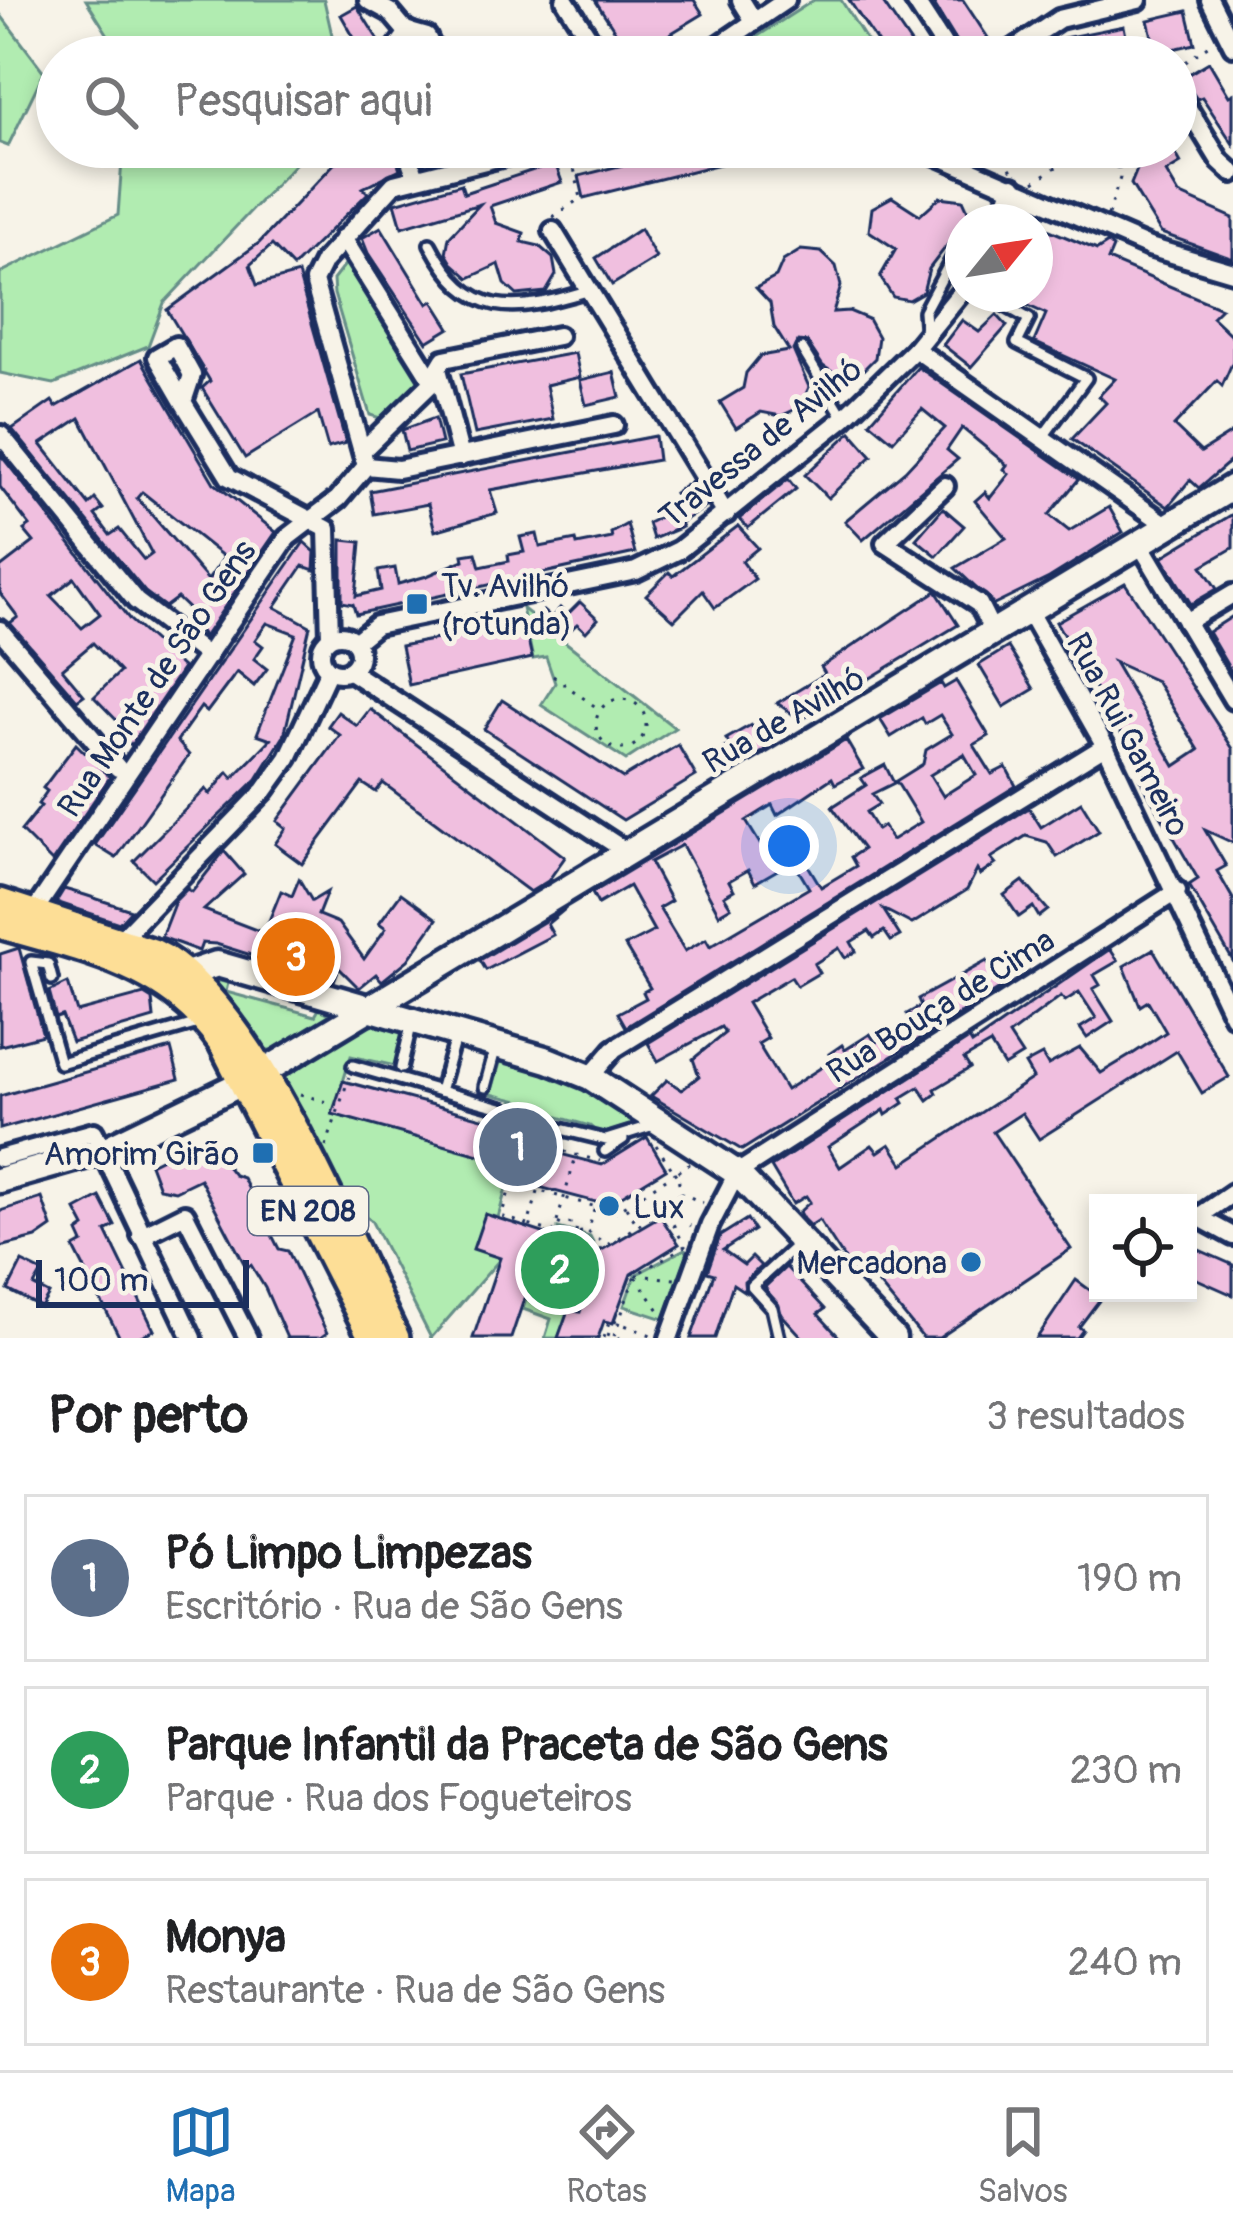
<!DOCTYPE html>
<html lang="pt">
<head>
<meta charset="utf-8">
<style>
  :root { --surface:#fff; --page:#f6f6f6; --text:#202124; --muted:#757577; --line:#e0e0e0; --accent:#1f6fb2 }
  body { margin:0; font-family:Pangolin,sans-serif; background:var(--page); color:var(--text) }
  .controls { position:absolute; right:36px; bottom:36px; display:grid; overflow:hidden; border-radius:0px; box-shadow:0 6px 18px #0003 }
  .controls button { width:108px; height:108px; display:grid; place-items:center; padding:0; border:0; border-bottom:3px solid var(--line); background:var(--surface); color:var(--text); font:60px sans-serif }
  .compass { position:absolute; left:945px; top:204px; width:108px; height:108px; border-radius:50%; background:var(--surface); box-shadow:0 6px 18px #0003; rotate:60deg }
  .scale { position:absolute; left:36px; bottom:30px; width:213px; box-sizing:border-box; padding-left:12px; border:6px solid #1b2f5e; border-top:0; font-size:33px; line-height:42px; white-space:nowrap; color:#1b2f5e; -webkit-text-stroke:9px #f7f3e8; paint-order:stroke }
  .you { position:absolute; left:789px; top:846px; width:42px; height:42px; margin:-30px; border:9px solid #fff; border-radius:50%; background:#1a73e8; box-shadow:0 0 0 18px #1a73e833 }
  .badge { display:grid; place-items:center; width:78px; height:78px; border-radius:50%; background:var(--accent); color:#fff; font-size:39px; font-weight:700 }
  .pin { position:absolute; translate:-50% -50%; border:6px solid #fff; box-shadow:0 3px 12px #0006 }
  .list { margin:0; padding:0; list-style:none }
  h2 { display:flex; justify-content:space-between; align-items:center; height:156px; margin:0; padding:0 48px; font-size:51px }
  h2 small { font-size:39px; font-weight:400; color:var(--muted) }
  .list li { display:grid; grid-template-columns:78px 1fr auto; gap:36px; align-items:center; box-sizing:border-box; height:168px; margin:0 24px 24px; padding:0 24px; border:3px solid var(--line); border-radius:0px }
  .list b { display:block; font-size:45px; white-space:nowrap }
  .list p { margin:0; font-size:39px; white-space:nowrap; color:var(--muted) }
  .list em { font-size:39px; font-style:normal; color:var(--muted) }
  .icon { flex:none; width:66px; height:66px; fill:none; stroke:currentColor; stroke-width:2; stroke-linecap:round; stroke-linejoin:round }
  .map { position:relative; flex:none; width:1233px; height:1338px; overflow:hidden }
  .search { position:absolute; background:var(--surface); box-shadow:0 6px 18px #0003; left:36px; right:36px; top:36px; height:132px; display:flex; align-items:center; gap:30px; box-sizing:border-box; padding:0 42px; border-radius:66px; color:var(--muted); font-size:45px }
  .sheet { height:732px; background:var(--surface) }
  nav { display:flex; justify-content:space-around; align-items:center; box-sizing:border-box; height:168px; border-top:3px solid var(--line); background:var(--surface); font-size:33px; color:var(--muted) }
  nav a { display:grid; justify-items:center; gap:6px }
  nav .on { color:var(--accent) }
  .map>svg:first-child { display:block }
</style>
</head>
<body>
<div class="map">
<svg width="1233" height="1338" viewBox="0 0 1233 1338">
  <rect width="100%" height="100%" fill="#f7f3e8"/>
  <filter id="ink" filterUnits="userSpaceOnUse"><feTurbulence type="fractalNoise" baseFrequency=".00833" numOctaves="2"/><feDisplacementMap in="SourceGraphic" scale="24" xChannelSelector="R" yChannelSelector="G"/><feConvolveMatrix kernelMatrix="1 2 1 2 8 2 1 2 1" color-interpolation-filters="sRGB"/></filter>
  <g filter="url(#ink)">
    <g fill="#b1ecb1" stroke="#668e88" stroke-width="3">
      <polygon points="86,0 324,0 337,57 122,57"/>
      <polygon points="814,0 841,0 877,57 725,57"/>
      <polygon points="0,14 44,72 8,146 0,143"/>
      <polygon points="123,147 311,147 164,303 148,346 54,384 0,373 0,273 118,215"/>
      <polygon points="350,258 421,380 384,419 370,415 334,294 333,280"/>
      <polygon points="522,608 675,728 626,760 541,705 555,683 546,657 533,659"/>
      <polygon points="209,978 228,983 226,992 315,1016 319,1009 332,1015 276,1051 263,1049"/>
      <polygon points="385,1024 403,1031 395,1066 351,1056 333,1114 495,1158 492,1167 501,1169 507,1185 498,1218 485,1215 474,1248 501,1258 431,1338 371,1220 353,1210 284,1076 365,1025"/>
      <polygon points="501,1059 560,1076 636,1123 600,1135 590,1126 524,1107 518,1127 514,1126 519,1101 491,1094"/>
      <polygon points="558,1228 590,1237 594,1245 587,1266 578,1264 585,1269 558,1338 545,1338 551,1319 523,1309 544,1242 558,1252"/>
      <polygon points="685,1249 688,1253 664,1319 624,1306 635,1275"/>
    </g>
    <g fill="#f0bfdf" stroke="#1b2f5e" stroke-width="3" fill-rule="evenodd">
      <polygon points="595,0 694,0 703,14 632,57"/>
      <polygon points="849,0 881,0 920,57 887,57"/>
      <polygon points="931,0 963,0 994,47 990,52 966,57"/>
      <polygon points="357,6 382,46 377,57 365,57 341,15"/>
      <polygon points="1187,11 1195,44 1156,53 1148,20"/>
      <polygon points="1124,26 1130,57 1067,57 1064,38"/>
      <polygon points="1209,62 1229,96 1233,94 1233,144 1202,97 1197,99 1182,78"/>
      <polygon points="350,147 392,147 400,169 363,188 368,193 293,267 272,245 250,265 257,285 298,274 346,443 328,448 318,413 245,458 202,388 210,381 167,310 259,243"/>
      <polygon points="694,147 772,151 584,198 579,176"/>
      <polygon points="1127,147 1172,147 1181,163 1166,172 1179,194 1233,218 1233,259 1161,233 1131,184 1138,167"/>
      <polygon points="555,163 562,182 490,206 496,223 524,233 522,242 539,246 553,258 556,275 546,292 517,295 505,284 499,264 469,278 452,263 446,253 449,237 480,204 402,227 395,203 461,184 464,193"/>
      <polygon points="940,197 963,200 973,222 963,222 963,240 948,244 929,269 923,292 909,300 893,297 880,277 896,249 869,231 872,208 892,197 920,215"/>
      <polygon points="1040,226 1097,250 1108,243 1113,248 1108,260 1221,308 1212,317 1233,337 1233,361 1222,386 1217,381 1174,426 1201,452 1233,432 1233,459 1199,488 1190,480 1168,507 1072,439 1106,403 1099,396 1115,379 1034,342 1046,314 1003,294 1035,294 1035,238"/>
      <polygon points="381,227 428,304 433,301 450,328 427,342 368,253 362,238"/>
      <polygon points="640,229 656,258 612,285 596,258"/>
      <polygon points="801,250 821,252 836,266 841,286 833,312 849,311 868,319 878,337 875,358 861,372 839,376 823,366 807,342 798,341 793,350 809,387 800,407 781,416 761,412 736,428 720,402 743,388 746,373 760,356 789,351 774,327 770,303 756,288 776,277 783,261"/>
      <polygon points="997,315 1007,326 971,367 943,345 962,320 979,332"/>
      <polygon points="575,353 580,377 546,385 553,419 475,434 461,374"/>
      <path d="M141,359l73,124 62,49 -72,105 -8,-11 4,-6 -23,-22 -12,9 -20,-15 -133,-163 40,-28 4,6zM80,418l72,136 -8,6 -25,-31 -9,6 -15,-20 8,-6 -8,-10 -6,6 -48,-61zM142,492l82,65 -16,23 -71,-82z"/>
      <polygon points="918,367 1079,479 1049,515 1069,531 1109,507 1123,532 1049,578 994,605 955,568 1006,538 975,501 985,492 990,498 1009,474 1004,469 1007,465 962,428 947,450 958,459 863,540 845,521 905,471 945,428 922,409 893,441 870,422"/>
      <polygon points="614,372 620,397 586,405 580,380"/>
      <polygon points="435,418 441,443 407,451 402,430"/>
      <polygon points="851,432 872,456 828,498 805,475"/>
      <polygon points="655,436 658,460 490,490 497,513 435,531 428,504 374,514 370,491"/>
      <path d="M0,454l130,166 53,48 -52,77 -11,-11 5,-5 -31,-32 26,-25 -27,-29 -31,26 22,26 -7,5 -67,-77 8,-6 -18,-24v-25l34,-26 -10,-12 6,-4 -30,-39zM74,578l26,36 -18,14 -31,-32z"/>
      <polygon points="788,479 796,489 748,528 739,519"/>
      <polygon points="691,482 706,507 680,523 682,527 653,539 648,523 682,506 674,493"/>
      <polygon points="943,508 964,526 937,556 916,539"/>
      <polygon points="1233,514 1233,548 1202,566 1217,589 1191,604 1162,557"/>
      <polygon points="627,524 635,553 356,614 353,604 342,602 342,540 361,542 356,596 381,590 378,571 395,568 398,584 427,576 464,560 463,555 476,553 480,567 509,561 508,555 524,552 520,537 537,534 540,547 576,540 577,545 612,538 611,533"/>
      <polygon points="738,526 758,548 742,561 755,579 715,608 703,591 674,620 646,595 669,572 673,576"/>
      <polygon points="304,542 315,552 314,570 303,566 275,607 310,626 284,736 257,779 153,880 134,861 206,789 210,794 228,772 233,778 271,739 257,734 296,634 267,623 255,640 263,646 254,659 267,669 254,686 237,672 207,712 201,707 177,741 189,755 116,858 95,845"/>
      <path d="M1125,583l108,166v94l-28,-13 21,36 -9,5 16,28v62l-44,-76 9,-6 -58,-100 6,-3 -90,-154zM1114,662l42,19 43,69 -24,16z"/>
      <polygon points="936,591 958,625 801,720 777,703 825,674 821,667"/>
      <polygon points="580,602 598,619 586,632 577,624 566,634 558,627 549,637 533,622 543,611 551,618 560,608 567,615"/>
      <polygon points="1233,616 1233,675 1208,632"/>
      <polygon points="524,622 532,658 409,685 401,646"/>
      <polygon points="1008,647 1034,689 1004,707 979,665"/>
      <path d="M956,681l33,55 -15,9 18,29 14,-7 10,19 -390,241 -8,-14 28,-15 -3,-6 7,-4 -25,-42 29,-15 -25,-45 -31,18 -6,-11 254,-153 17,29 -28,15 -3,-6 -55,37 -5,-10 -26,16 14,23 27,-18 4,7 16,-7 10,15 -17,11 21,35 35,-21 -5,-9 12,-8 -31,-42 34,-22 -5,-7 24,-13 9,18 -22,11 7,10 -13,8 11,18 6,-4 9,14 29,-18 -25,-41 27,-17 3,-14 26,-16 -12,-19 -15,9 -3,-6 -31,19 -11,-18 61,-36 3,5zM964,754l12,21 -33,21 -13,-21zM682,845l37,69 12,-7 -7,-11 10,-6 -5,-9 19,-11 7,13 38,-22 16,27 -99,58 -4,-7 -21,12 -26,-43 12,-7 -21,-39z"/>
      <polygon points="502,700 623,778 678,745 696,776 623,820 484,729"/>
      <polygon points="370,709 565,857 548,881 530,892 383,783 376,792 362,783 302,864 275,844 286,828 277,821 340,735 328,726 338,712 357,726"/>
      <polygon points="751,725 766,750 724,775 713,755 730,745 726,739"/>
      <polygon points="76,744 110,777 52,862 21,831 41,806 38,804 47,791 43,788"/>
      <polygon points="1081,802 1099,831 1057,857 1047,842 1026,836 991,858 996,864 980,875 977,870 967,890 912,924 883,909 900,936 891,941 884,931 874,938 869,931 851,942 856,951 845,958 839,948 814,964 819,973 797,986 791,977 747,1003 768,1038 758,1044 786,1090 833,1060 829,1054 842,1045 845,1050 870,1034 876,1043 910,1021 907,1014 921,1006 918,999 987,961 1003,987 742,1150 651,1096 667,1080 682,1090 699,1076 693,1059 725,1033 721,1027 658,1061 648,1043 1029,808 1041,827"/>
      <polygon points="224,851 244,874 204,910 264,933 281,891 292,896 299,879 312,901 327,892 318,915 338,923 364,959 386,928 379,923 401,893 437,919 408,960 382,981 376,974 359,988 339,968 334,981 216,944 202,943 199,951 161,937 175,901 187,889 192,892"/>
      <polygon points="1023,881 1048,910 1039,917 1033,907 1019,917 1004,895"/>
      <polygon points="64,889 85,895 131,910 119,923 56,902"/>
      <polygon points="565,909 547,924 553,935 486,970 480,960"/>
      <polygon points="19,948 43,1035 0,1046 0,954"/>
      <polygon points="1110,949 1118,961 1094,975 1100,985 1093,989 1113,1021 1087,1038 1080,1028 1096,1018 1079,992 1065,1001 1061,996 1009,1035 1022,1055 1004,1066 990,1044 964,1059 970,1068 935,1089 937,1093 928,1100 919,1087 901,1098 904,1103 886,1115 884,1110 828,1147 840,1167 872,1145 878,1152 890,1144 903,1164 1033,1078 1025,1064 1042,1055 1048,1065 1080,1048 1101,1073 1131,1055 1166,1032 1148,1001 1140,1006 1124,966 1153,949 1229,1077 1202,1093 1177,1051 1039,1139 1022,1113 993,1132 1071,1249 939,1338 923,1338 863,1265 853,1272 819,1220 810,1226 803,1219 799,1212 810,1202 806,1196 793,1204 771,1167 969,1039 972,1044"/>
      <polygon points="68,983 77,1012 144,994 152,999 154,1018 72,1042 62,1016 56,1018 49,992"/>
      <polygon points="171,1048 179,1079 0,1129 0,1096"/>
      <polygon points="343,1081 494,1121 506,1131 503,1139 602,1165 647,1137 666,1169 607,1205 501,1177 502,1169 492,1167 494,1159 332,1114"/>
      <polygon points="204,1137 234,1175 243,1178 279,1249 288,1251 327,1333 320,1338 287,1338 265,1288 251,1265 246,1267 200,1179 175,1191 159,1188 150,1164"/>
      <polygon points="100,1197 115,1226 106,1231 154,1330 136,1338 120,1338 74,1248 83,1243 78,1232 85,1227 76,1210"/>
      <polygon points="42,1198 52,1227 36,1238 0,1247 0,1211"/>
      <polygon points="485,1214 546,1234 511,1338 473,1338 500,1258 473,1249"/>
      <polygon points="660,1216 679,1244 631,1274 613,1323 604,1321 598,1338 558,1338 568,1310 580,1312 600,1251"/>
      <polygon points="747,1219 754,1230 723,1250 744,1265 752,1257 761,1266 744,1282 745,1292 733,1284 715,1338 691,1338 714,1274 707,1272 720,1236"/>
      <polygon points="1188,1245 1233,1265 1233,1295 1188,1275"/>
      <polygon points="22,1262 42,1272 34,1286 49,1294 41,1307 8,1290"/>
      <polygon points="786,1267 825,1309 818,1314 840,1338 803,1338 783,1316 765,1287"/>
      <polygon points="1076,1280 1101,1298 1079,1327 1083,1330 1077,1338 1037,1338"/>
    </g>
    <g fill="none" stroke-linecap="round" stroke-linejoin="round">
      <g stroke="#1b2f5e" stroke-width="18">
        <g id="lane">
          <path d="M430,244c40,76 83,69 157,47"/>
          <polyline points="988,296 1029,319 1017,343 1086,378 1042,438"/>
          <polyline points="926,336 924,311 953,257"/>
          <polyline points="802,349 844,418"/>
          <polyline points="52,979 48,964 31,962 60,1063 202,1022"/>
          <polyline points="456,1034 440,1091 505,1109"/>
          <polyline points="353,1066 440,1091"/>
          <polyline points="401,1068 412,1022"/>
          <polyline points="485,1087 495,1050"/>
          <polyline points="532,1122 606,1140 654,1125"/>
          <polyline points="605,1151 623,1139"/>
          <polyline points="779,1338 772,1308 752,1286 800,1242"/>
        </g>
      </g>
      <g stroke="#1b2f5e" stroke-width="26">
        <g id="street">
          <polyline points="368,0 390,12 406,31 427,37 431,46 425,57"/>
          <polyline points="565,0 601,57"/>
          <polyline points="741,0 754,21"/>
          <polyline points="914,0 951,57"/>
          <polyline points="1210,0 1233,46"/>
          <polyline points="390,57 409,31"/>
          <polyline points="702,57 786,0"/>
          <polyline points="1002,57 1059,19 1138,0"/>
          <polyline points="1176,89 1220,161 1233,173"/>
          <polyline points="405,147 416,177"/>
          <polyline points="918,147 1149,247 1233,272"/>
          <polyline points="999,222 1013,186"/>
          <polyline points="553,231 726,514"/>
          <polyline points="343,238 433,382 364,449"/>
          <polyline points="915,349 1168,526"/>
          <polyline points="183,402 157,357 176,346 192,375 183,402 229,477 327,529 330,637"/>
          <polyline points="1,435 136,601 208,656"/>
          <polyline points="461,457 438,369 444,359 558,336"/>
          <polyline points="366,466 314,281 324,261 394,184 541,147"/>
          <polyline points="366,466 398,469 614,425"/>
          <polyline points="945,486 885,543 979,604 994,634"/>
          <polyline points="1140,544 1233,700"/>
          <polyline points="1029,612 1105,746 1233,1016"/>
          <polyline points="1186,622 1233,594"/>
          <polyline points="0,630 118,768"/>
          <circle cx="340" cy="654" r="19"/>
          <polyline points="355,642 376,625 636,571 679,550 844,418 915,349 963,290"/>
          <polyline points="350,671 624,850"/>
          <polyline points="33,913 287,538 338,499 366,466"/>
          <polyline points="115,945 265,790 288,758 329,670"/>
          <polyline points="590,1077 614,1049 1105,746"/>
          <polyline points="0,1158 94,1132 192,1338"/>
          <polyline points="1233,1193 1198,1217 1233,1236"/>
          <polyline points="141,1236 185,1214 248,1338"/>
          <polyline points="669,1338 710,1225 737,1173 1177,891"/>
        </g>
      </g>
      <g stroke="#1b2f5e" stroke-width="33">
        <g id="secondary">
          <polyline points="187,974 217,964 548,1060 590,1077 737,1173 893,1338"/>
          <polyline points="262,1073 1233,487"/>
          <polyline points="0,1180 102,1151 242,1083"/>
        </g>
      </g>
      <g stroke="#1b2f5e" stroke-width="36">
        <g id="primary">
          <path d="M0,903l153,50c97,45 193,286 242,385"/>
          <path d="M0,924c87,26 169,39 223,119l150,295"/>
        </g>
      </g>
      <g stroke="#1b2f5e" stroke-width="3" stroke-dasharray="3 9" stroke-linecap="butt">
        <polyline points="1176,69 1213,42"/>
        <polyline points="998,147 1012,171"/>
        <polyline points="1084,150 1118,168"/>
        <polyline points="1034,182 1086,147"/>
        <polyline points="1108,215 1120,178 1117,147"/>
        <polyline points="553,217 581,198 569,147"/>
        <polyline points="553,676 600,710"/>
        <circle cx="621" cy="724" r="25"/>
        <polyline points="300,1094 337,1105"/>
        <polyline points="503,1121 515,1139 600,1161"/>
        <polyline points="656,1145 674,1172"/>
        <polyline points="326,1147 349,1077"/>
        <polyline points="690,1163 677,1172 681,1193 703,1203"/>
        <polyline points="538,1192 528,1225 554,1232 557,1223 567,1227"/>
        <polyline points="679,1194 666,1206 690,1226"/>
        <polyline points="626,1207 637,1224"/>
        <polyline points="594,1209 588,1232 607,1245 662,1210"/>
        <polyline points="557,1222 576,1156"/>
        <polyline points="528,1225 501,1216 512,1183 614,1212 677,1172"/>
        <polyline points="576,1232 577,1226 568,1223 570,1234 587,1231"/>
        <polyline points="554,1233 555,1251"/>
        <polyline points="578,1264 589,1270 596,1252 605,1246"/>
        <polyline points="636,1275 675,1279"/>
        <polyline points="636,1277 661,1313"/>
        <polyline points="580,1311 576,1310 589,1270"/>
        <polyline points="614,1321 651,1335"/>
        <polyline points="607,1334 620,1338"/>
        <polyline points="614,1336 635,1275 685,1246 654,1189"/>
        <polyline points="604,1338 609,1322"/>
      </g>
      <use href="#lane" stroke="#f7f3e8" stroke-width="9"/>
      <use href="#street" stroke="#f7f3e8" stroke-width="16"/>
      <use href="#secondary" stroke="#f7f3e8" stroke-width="24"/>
      <use href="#primary" stroke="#fdde96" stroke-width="27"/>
    </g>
  </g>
  <g fill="#1f6fb2" stroke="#f7f3e8" stroke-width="4.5">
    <rect x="405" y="592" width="24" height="24" rx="6"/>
    <rect x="251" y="1141" width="24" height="24" rx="6"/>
    <circle cx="609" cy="1206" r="12"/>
    <circle cx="971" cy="1262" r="12"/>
  </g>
  <g text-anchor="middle" stroke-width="10" stroke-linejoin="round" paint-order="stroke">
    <rect fill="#f7f3e8" stroke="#5d6a87" stroke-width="3" x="248" y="1187" width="120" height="48" rx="9"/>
    <g font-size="30" font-weight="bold" fill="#1b2f5e">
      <text x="308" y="1221">EN 208</text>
    </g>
    <g font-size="33" fill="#1b2f5e" stroke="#f7f3e8">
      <text transform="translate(760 442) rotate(-39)" y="12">Travessa de Avilhó</text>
      <text transform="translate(156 678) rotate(-56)" y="12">Rua Monte de São Gens</text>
      <text transform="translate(783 719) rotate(-30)" y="12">Rua de Avilhó</text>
      <text transform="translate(1129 734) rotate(62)" y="12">Rua Rui Gameiro</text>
      <text transform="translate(940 1005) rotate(-32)" y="12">Rua Bouça de Cima</text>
    </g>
    <g font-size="33" fill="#1b2f5e" stroke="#f7f3e8" text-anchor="start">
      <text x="441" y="597">Tv. Avilhó<tspan x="441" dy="38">(rotunda)</tspan></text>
      <text x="239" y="1165" text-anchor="end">Amorim Girão</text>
      <text x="633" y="1218">Lux</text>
      <text x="947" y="1274" text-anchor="end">Mercadona</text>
    </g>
  </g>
</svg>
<div class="controls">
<button><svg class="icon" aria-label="locate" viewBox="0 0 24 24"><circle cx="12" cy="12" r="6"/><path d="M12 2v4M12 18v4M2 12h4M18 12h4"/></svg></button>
</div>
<svg class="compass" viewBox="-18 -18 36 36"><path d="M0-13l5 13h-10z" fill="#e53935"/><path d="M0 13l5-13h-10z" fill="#757577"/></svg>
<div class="scale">100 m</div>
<div class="you"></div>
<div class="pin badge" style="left:518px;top:1147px;background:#5c6f8a">1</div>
<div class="pin badge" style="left:560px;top:1270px;background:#2e9e5b">2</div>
<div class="pin badge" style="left:296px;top:957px;background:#e8710a">3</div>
<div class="search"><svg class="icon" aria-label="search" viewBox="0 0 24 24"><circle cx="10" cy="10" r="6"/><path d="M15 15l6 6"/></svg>Pesquisar aqui</div>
</div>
<section class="sheet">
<h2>Por perto<small>3 resultados</small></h2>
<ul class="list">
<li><span class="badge" style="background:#5c6f8a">1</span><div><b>Pó Limpo Limpezas</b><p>Escritório · Rua de São Gens</p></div><em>190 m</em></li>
<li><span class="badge" style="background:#2e9e5b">2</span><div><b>Parque Infantil da Praceta de São Gens</b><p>Parque · Rua dos Fogueteiros</p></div><em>230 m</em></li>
<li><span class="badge" style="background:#e8710a">3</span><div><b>Monya</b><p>Restaurante · Rua de São Gens</p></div><em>240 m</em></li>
</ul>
</section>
<nav>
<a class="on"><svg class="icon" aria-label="map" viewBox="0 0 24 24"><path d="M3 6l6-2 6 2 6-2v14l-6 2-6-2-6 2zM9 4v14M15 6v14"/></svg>Mapa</a>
<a><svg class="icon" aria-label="directions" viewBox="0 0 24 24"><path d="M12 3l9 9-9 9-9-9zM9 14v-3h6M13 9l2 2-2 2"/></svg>Rotas</a>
<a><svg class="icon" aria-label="saved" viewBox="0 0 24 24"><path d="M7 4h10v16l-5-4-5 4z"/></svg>Salvos</a>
</nav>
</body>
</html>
